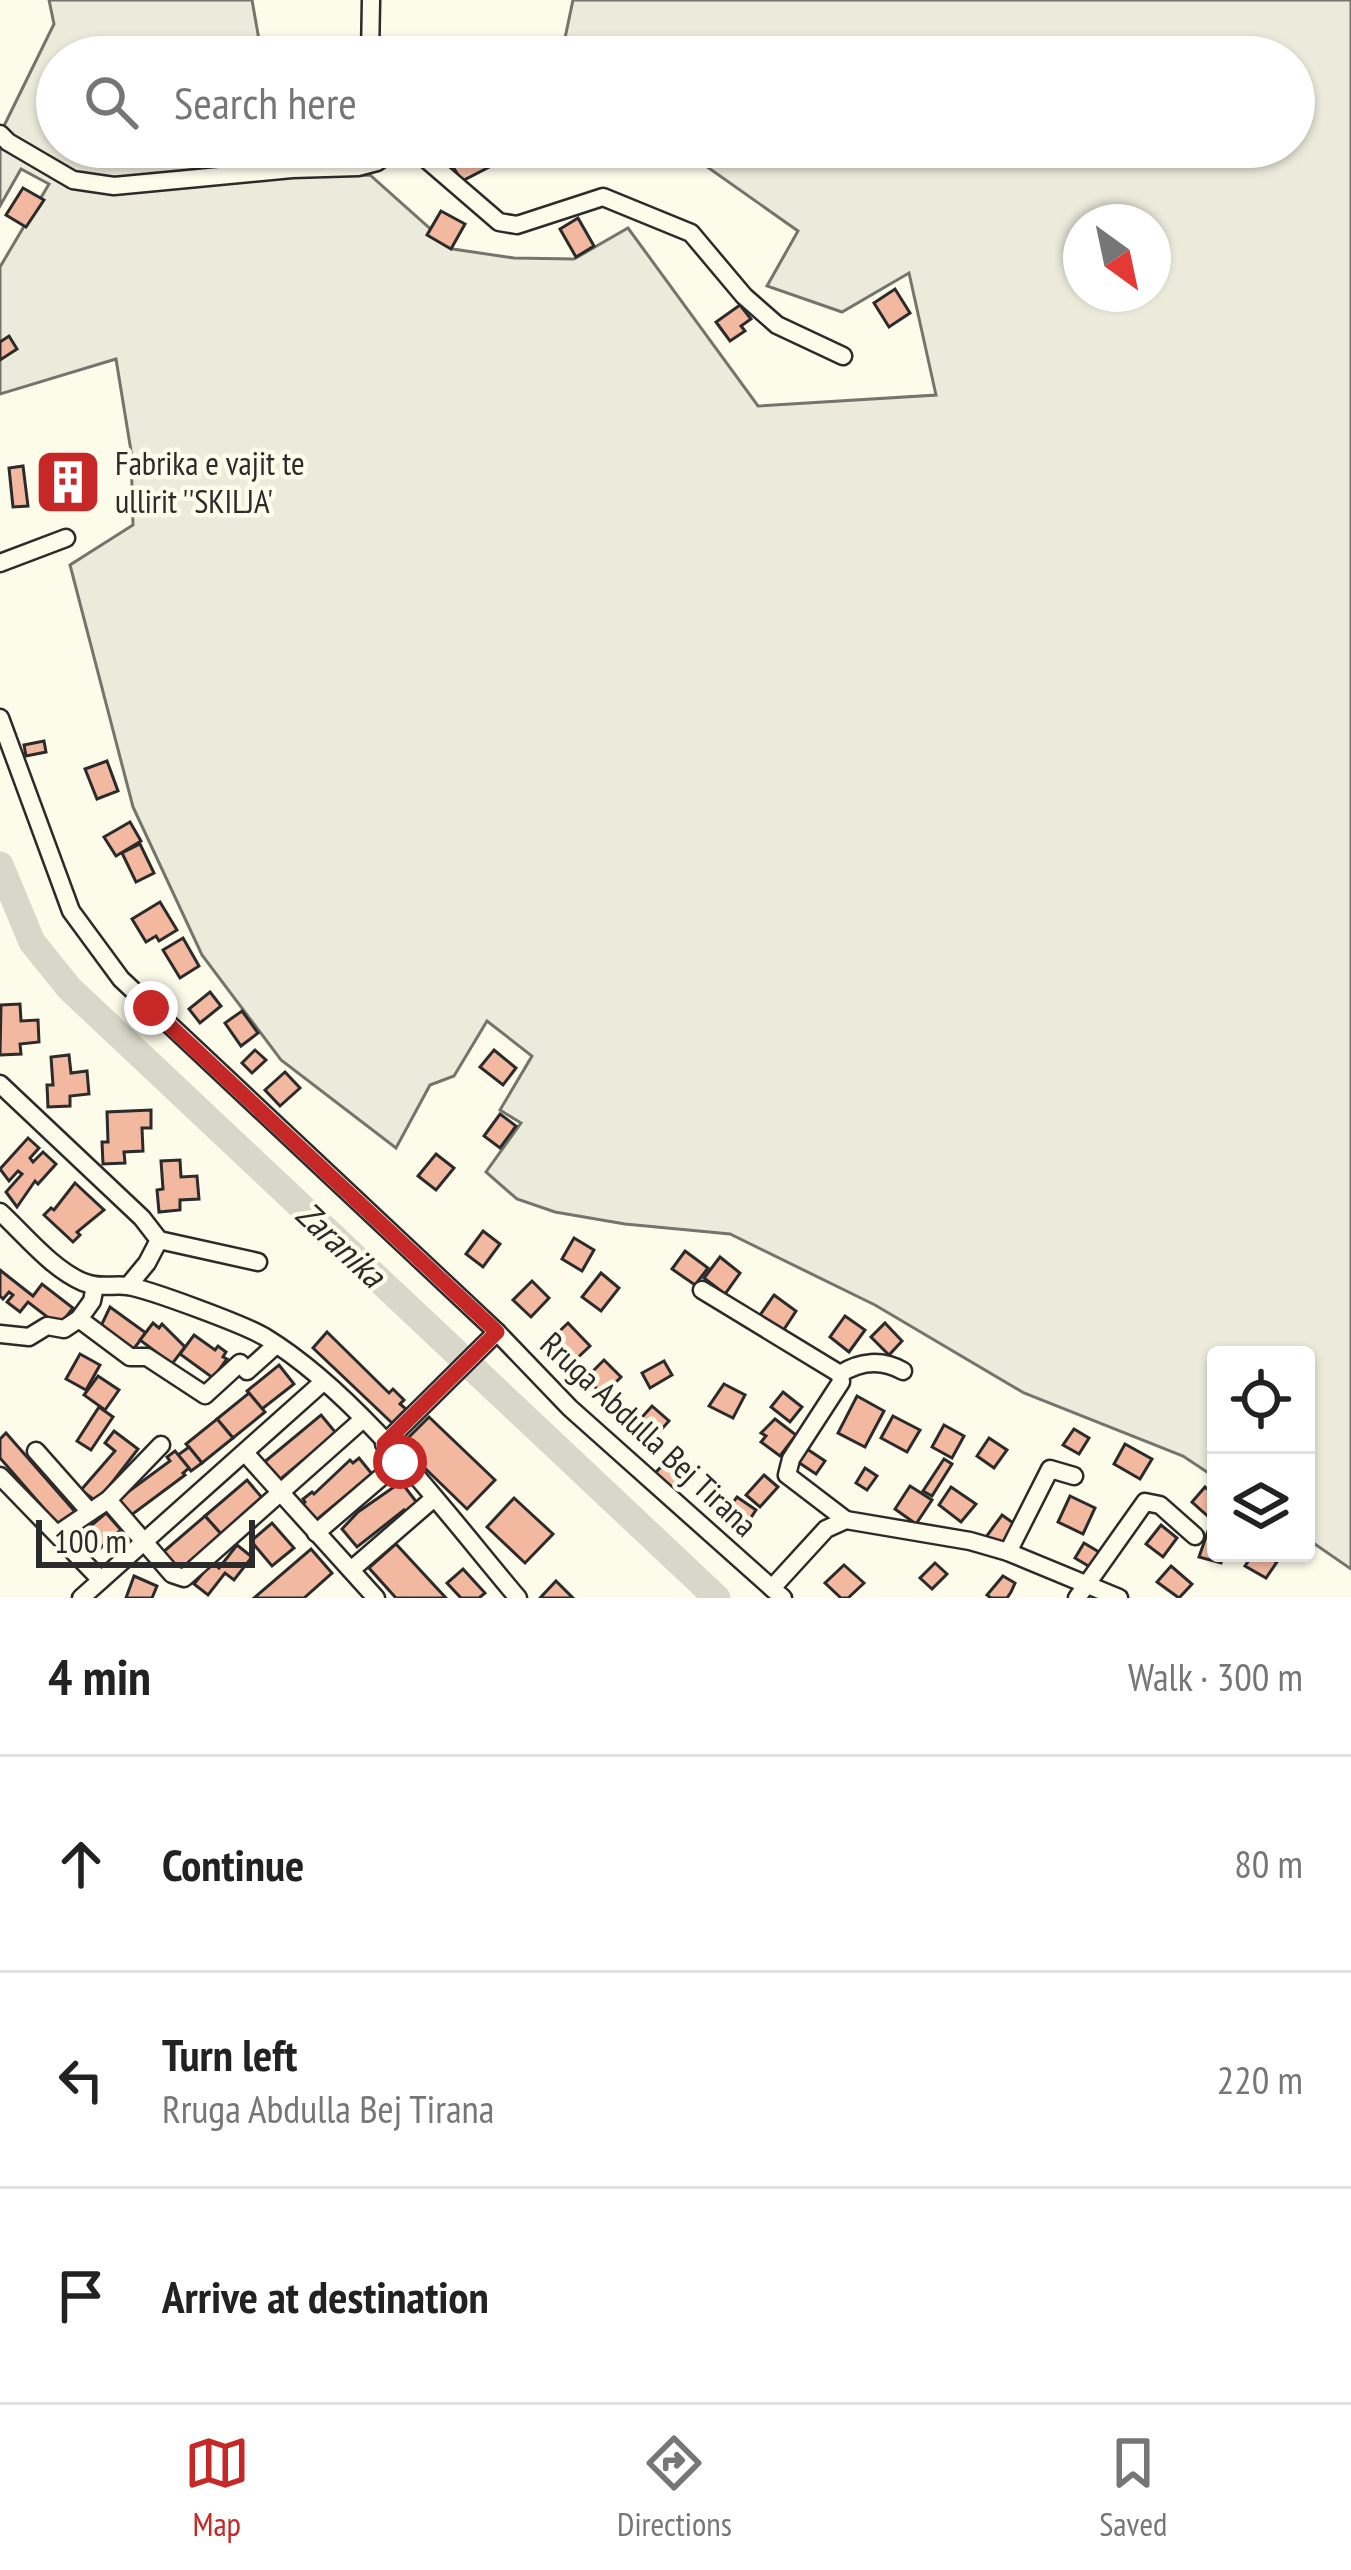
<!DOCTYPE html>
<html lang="en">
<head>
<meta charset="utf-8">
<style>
  :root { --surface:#fff; --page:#f6f6f6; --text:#222; --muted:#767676; --line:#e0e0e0; --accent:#c62828 }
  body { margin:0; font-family:"PT Sans Narrow",sans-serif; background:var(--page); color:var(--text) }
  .controls { position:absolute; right:36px; bottom:36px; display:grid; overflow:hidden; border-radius:12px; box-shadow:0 3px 9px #0004 }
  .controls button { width:108px; height:108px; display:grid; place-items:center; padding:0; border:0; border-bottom:3px solid var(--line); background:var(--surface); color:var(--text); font:60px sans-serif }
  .compass { position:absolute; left:1063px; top:204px; width:108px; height:108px; border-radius:50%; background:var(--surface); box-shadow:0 3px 9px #0004; rotate:147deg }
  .scale { position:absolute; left:36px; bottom:30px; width:219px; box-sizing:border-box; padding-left:12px; border:6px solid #2b2b2b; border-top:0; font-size:33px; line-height:42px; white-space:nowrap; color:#2b2b2b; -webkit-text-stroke:9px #fdfbea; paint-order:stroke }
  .stop { position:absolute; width:36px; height:36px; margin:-27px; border:9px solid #c62828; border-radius:50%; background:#fff }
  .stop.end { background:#c62828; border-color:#fff; box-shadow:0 3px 12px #0008 }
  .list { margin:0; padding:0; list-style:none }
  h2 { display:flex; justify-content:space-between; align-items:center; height:156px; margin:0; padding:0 48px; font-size:51px }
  h2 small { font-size:39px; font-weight:400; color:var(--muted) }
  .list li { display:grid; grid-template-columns:78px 1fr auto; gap:36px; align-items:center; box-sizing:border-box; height:216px; padding:0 48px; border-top:3px solid var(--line) }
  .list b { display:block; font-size:45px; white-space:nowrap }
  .list p { margin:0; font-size:39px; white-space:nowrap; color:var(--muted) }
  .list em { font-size:39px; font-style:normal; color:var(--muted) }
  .icon { flex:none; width:66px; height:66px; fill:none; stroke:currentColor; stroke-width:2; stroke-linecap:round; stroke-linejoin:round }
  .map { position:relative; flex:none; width:1351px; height:1598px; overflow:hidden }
  .search { position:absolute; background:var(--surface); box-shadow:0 3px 9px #0004; left:36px; right:36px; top:36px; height:132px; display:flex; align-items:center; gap:30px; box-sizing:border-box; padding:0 42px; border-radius:66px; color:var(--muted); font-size:45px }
  .sheet { height:804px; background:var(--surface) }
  nav { display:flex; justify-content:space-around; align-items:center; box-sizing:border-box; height:168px; border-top:3px solid var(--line); background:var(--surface); font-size:33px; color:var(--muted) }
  nav a { display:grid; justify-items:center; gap:6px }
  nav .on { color:var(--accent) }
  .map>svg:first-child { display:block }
</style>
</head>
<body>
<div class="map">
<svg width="1351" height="1598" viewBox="0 0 1351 1598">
  <rect width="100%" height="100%" fill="#fdfbea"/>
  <path fill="#ecebdb" stroke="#74746e" stroke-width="3" fill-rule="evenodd" d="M49,0h203l10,57h-205v90h221l5,30 87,-2 83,74 61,9 60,1 54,-31 130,178 178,-11 -27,-122 -67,39 -75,-26 31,-55 -119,-84h615v-90h-733l12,-57h778v1569l-45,-31v-183h-90v123l-33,-22 -159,-63 -149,-88 -145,-71 -105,-10 -70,-12 -38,-13 -31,-27 35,-49 -21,-13 32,-54 -45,-35 -33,55 -24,9 -34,63 -115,-88 -79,-105 -69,-148 -63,-242 63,-40 -2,-74 -15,-92 -116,35v-127l49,-83 -28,-15 -21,37v-72l54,-110zM1081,222h72v72h-72z"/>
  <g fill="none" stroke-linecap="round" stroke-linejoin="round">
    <polyline stroke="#d8d7c9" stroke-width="27" points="0,865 32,942 69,988 717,1598"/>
  </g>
  <g fill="#f2b8a0" stroke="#2b2b2b" stroke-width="3">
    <polygon points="413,38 413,57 376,57 376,39"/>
    <polygon points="460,147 478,147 482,153 492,147 501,161 462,181 446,156"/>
    <polygon points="23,188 44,200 26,227 6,215"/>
    <polygon points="441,211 465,224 451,249 427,235"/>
    <polygon points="578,218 594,246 576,257 560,229"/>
    <polygon points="895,289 910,313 889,327 874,303"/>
    <polygon points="740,305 751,319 741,326 745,331 730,341 716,322"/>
    <polygon points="9,336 17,349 0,360 0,342"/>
    <polygon points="60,453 84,456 77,512 52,509"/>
    <polygon points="23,466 28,506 13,507 9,468"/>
    <polygon points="44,741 46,752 26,756 24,745"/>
    <polygon points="107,761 118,791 97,799 85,769"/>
    <polygon points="130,822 141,841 116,856 104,837"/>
    <polygon points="140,844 154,873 136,882 122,853"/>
    <polygon points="160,902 177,930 159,941 156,936 146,942 132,919"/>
    <polygon points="183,938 199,966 180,978 163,950"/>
    <polygon points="210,992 221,1006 200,1023 189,1009"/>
    <polygon points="20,1004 21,1021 38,1020 39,1042 20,1044 21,1054 0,1055 1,1005"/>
    <polygon points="242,1011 258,1033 241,1046 225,1023"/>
    <polygon points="255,1050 266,1060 252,1073 242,1063"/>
    <polygon points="494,1050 516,1068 503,1085 480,1067"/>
    <polygon points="69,1055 71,1073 87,1071 89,1094 70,1096 70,1106 48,1107 47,1085 53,1085 51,1057"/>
    <polygon points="285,1072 300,1088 280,1106 265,1090"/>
    <polygon points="151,1110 151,1128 142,1128 143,1151 124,1152 125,1163 103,1164 102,1142 108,1142 107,1112"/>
    <polygon points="500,1114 516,1126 500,1148 484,1136"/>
    <polygon points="28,1138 39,1148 30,1158 33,1162 43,1152 56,1164 38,1184 35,1181 17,1207 6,1192 22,1174 18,1171 9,1181 0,1169"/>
    <polygon points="436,1154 454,1168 436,1190 418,1176"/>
    <polygon points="180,1160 181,1177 197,1176 199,1199 180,1200 180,1210 159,1212 157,1190 163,1189 161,1161"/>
    <polygon points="75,1183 104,1210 77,1232 80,1235 73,1242 44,1215 51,1208 54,1210"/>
    <polygon points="483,1231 500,1244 483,1267 466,1254"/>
    <polygon points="574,1238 594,1250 582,1271 562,1259"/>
    <polygon points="685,1251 708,1268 695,1285 672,1269"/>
    <polygon points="720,1257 740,1273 725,1294 704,1278"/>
    <polygon points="0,1270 33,1296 42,1284 73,1308 59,1326 28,1302 20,1312 7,1302 13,1295 9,1292 3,1299 0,1296"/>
    <polygon points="601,1273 619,1288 601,1311 582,1297"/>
    <polygon points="532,1281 549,1298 531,1317 513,1300"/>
    <polygon points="774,1295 796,1311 781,1334 758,1318"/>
    <polygon points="110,1307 146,1333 132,1351 100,1328"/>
    <polygon points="845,1316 865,1330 849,1352 830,1337"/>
    <polygon points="153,1323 159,1328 162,1324 185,1347 172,1364 140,1340"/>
    <polygon points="568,1323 590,1346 570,1365 548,1342"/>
    <polygon points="885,1323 902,1341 889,1355 871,1337"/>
    <polygon points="327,1332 389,1393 393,1389 404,1400 400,1404 406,1409 392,1423 313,1348"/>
    <polygon points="194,1335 215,1350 218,1346 226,1352 223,1357 227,1359 213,1378 180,1354"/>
    <polygon points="80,1354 100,1365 86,1390 66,1379"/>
    <polygon points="604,1360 621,1377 603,1395 586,1378"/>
    <polygon points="664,1361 672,1375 650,1388 642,1373"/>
    <polygon points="279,1365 294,1384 262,1409 247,1391"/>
    <polygon points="98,1376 119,1390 105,1410 84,1395"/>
    <polygon points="724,1384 745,1395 733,1418 709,1406"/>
    <polygon points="783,1392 802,1407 790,1422 771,1407"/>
    <polygon points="249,1393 265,1412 233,1438 217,1419"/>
    <polygon points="857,1396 884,1411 865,1447 838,1433"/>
    <polygon points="652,1406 669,1421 652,1440 635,1425"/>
    <polygon points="99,1407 113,1417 91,1450 77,1441"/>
    <polygon points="321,1415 336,1433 277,1482 262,1464"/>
    <polygon points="893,1416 920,1430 907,1452 881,1438"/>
    <polygon points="429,1417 495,1480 467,1509 401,1445"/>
    <polygon points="217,1419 233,1438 202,1463 186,1444"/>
    <polygon points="775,1419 796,1435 780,1456 761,1442 766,1436 761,1433"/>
    <polygon points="944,1425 964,1436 952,1458 932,1447"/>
    <polygon points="1074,1429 1089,1438 1079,1454 1063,1445"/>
    <polygon points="114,1431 138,1449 97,1502 81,1490 115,1451 105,1443"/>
    <polygon points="6,1433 77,1514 61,1528 0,1458 0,1439"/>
    <polygon points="989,1438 1007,1450 994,1468 977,1456"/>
    <polygon points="1125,1444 1152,1459 1140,1479 1114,1464"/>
    <polygon points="189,1447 202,1463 191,1471 178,1455"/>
    <polygon points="804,1447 825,1461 816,1474 795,1460"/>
    <polygon points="175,1451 189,1468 183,1473 185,1475 126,1519 113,1503 170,1461 167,1457"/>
    <polygon points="359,1458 372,1474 314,1522 301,1506 305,1502 303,1499 312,1492 314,1494 350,1460 353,1463"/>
    <polygon points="670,1458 689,1478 674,1493 655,1473"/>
    <polygon points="944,1459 952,1464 932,1496 923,1491"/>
    <polygon points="865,1468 877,1476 867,1490 856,1483"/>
    <polygon points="764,1475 778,1487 760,1507 746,1495"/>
    <polygon points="247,1480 264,1500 222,1535 205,1516"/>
    <polygon points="401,1482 418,1504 406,1513 404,1510 357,1547 342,1529 358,1512"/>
    <polygon points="910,1486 932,1500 916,1524 895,1509"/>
    <polygon points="951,1487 976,1504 961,1522 939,1505"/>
    <polygon points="1205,1487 1216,1497 1216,1514 1211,1519 1192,1502"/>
    <polygon points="1070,1496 1095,1508 1083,1534 1058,1522"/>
    <polygon points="737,1497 756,1510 742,1531 722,1517"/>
    <polygon points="514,1498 553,1534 525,1563 487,1527"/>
    <polygon points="106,1513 121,1530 89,1558 74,1540"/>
    <polygon points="1002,1515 1016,1525 1003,1547 986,1537"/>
    <polygon points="205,1516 222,1535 178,1573 162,1553"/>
    <polygon points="272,1523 294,1548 272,1566 251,1541"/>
    <polygon points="1161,1525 1177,1538 1163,1557 1146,1544"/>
    <polygon points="1208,1531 1216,1534 1216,1553 1224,1553 1221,1563 1199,1557"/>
    <polygon points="1084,1543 1099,1552 1090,1567 1075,1558"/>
    <polygon points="396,1544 446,1598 396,1598 369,1568"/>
    <polygon points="237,1545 252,1557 234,1580 225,1573 208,1595 194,1584 212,1562 219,1568"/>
    <polygon points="311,1549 332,1573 304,1598 254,1598"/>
    <polygon points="1254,1553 1277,1562 1266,1578 1245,1566"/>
    <polygon points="935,1563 947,1574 932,1589 920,1578"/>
    <polygon points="844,1565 864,1583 848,1598 841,1598 825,1583"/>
    <polygon points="1171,1566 1192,1584 1179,1598 1157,1582"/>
    <polygon points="463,1569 485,1593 479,1598 461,1598 447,1583"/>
    <polygon points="134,1576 157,1586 152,1598 126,1598"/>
    <polygon points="1003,1576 1015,1583 1011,1592 1007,1598 991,1598 987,1595"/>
    <polygon points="556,1581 573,1598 540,1598"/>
  </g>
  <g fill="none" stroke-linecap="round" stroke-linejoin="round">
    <g stroke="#2b2b2b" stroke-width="21">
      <g id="minor">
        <polyline points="370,57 371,0"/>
        <polyline points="0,134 8,142 73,180 114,186 292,169 358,167 377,162 398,147"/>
        <polyline points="412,147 499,222 517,225 603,197 691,233 744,296 777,325 843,356"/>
        <polyline points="0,563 66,538"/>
        <polyline points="0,718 71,911 121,979 497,1332 570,1408 783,1598"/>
        <polyline points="0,1084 142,1218 159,1240 147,1263 128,1286"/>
        <path d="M0,1212c25,23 52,57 83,70 16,7 30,2 45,4 23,4 117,39 137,51 95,58 181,176 253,261"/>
        <polyline points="159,1240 258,1262"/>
        <polyline points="702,1290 840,1374 841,1382 791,1459 787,1475 846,1520"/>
        <polyline points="79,1319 92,1301 95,1286"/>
        <polyline points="0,1334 29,1337 47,1326 64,1329 79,1319 130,1357 147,1357 205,1395 240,1363 247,1371 276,1345"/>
        <path d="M840,1374c20,-13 42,-15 63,-3"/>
        <polyline points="384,1444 497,1332"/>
        <polyline points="36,1451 90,1512"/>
        <polyline points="245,1453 376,1598"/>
        <polyline points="0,1476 101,1580"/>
        <polyline points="108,1500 172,1574 184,1578 362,1420"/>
        <polyline points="59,1533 108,1500 161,1445"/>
        <polyline points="316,1533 400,1461"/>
        <polyline points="1008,1552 1050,1469 1074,1476"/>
        <polyline points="351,1570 433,1499"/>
        <polyline points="772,1588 826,1529 846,1520 970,1541 1008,1552 1119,1598"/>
        <polyline points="81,1598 323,1382"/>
        <polyline points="1077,1598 1145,1502 1160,1505 1195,1536"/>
      </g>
    </g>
    <use href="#minor" stroke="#fdfbea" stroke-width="16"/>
  </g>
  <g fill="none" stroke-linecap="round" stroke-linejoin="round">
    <polyline stroke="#c62828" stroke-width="15" points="151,1008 497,1332 384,1444 400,1462"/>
  </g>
  <defs>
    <g id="building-square" transform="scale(3.45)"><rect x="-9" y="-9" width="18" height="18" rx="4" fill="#c62828" stroke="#fdfbea"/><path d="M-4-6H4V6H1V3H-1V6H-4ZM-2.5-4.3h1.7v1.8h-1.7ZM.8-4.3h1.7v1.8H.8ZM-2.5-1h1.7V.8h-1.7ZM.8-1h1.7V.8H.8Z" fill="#fff"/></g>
  </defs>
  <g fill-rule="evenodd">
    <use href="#building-square" x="68" y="482"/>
  </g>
  <g text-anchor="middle" stroke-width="9" stroke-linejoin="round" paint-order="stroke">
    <g font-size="33" fill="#2b2b2b" stroke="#fdfbea" text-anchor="start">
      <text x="115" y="475">Fabrika e vajit te<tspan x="115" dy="38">ullirit ''SKILJA'</tspan></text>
    </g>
    <g font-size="33" fill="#2b2b2b" stroke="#fdfbea">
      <text transform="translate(649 1434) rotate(43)" y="12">Rruga Abdulla Bej Tirana</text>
    </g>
    <g font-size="36" font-style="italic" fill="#2b2b2b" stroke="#fdfbea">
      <text transform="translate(341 1244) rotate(43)" y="13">Zaranika</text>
    </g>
  </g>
</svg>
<div class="controls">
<button><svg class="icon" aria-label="locate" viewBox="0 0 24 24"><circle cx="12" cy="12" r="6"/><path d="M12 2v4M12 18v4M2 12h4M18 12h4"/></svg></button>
<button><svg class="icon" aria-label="layers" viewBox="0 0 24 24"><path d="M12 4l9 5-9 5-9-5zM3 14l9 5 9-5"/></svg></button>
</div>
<svg class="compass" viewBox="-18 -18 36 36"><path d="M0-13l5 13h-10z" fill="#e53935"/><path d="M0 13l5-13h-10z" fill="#767676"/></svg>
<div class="scale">100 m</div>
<div class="stop" style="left:400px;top:1462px"></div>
<div class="stop end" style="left:151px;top:1008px"></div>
<div class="search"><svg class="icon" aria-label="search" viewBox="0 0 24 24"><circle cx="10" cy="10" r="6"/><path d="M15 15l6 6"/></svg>Search here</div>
</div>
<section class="sheet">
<h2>4 min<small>Walk · 300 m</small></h2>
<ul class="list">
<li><svg class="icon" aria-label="ahead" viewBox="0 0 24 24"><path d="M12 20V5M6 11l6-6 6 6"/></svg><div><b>Continue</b></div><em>80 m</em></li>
<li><svg class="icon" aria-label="left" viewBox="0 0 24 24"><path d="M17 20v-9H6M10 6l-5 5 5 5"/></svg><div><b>Turn left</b><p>Rruga Abdulla Bej Tirana</p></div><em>220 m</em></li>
<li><svg class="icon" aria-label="arrive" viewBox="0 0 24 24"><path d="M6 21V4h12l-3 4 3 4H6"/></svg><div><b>Arrive at destination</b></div></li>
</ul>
</section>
<nav>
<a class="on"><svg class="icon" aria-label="map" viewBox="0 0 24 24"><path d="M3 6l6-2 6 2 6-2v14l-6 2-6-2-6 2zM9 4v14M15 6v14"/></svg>Map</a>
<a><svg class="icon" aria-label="directions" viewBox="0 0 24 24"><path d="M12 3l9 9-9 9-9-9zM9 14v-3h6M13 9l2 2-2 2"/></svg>Directions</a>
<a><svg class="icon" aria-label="saved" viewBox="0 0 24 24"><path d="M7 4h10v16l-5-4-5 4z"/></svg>Saved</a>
</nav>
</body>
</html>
